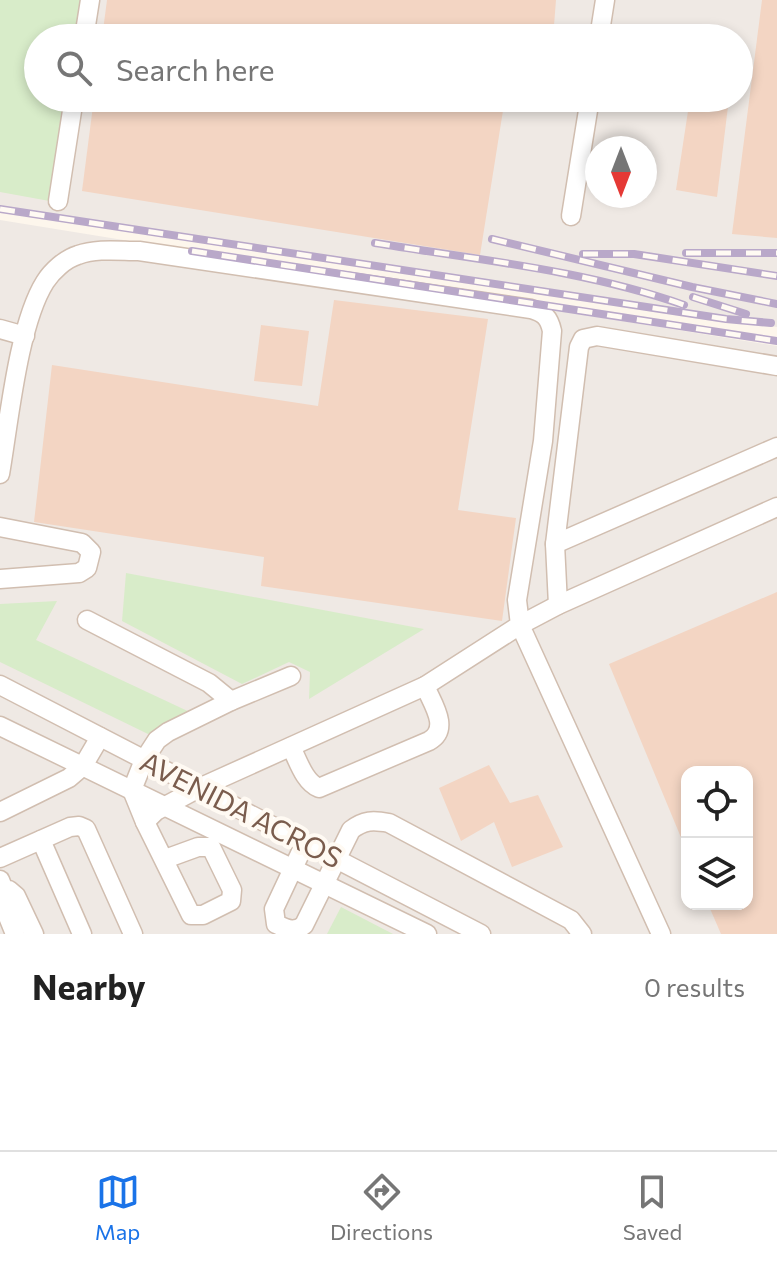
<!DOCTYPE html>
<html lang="en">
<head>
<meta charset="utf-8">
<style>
  :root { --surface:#fff; --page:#f6f6f6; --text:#222; --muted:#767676; --line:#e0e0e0; --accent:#1a73e8 }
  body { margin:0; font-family:Commissioner,sans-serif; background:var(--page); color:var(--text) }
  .controls { position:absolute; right:24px; bottom:24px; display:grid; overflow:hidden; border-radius:16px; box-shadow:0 4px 12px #0003 }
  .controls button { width:72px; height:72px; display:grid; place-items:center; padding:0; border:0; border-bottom:2px solid var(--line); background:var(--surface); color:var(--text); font:40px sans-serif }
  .compass { position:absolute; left:585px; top:136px; width:72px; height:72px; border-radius:50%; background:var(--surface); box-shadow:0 4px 12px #0003; rotate:180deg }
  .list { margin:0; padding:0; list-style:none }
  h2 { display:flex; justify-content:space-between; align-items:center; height:104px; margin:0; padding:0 32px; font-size:34px }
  h2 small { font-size:26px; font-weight:400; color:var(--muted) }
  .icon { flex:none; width:44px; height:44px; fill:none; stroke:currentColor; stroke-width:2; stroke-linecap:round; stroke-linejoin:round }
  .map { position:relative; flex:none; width:777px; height:934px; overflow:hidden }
  .search { position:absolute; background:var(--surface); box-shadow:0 4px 12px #0003; left:24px; right:24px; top:24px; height:88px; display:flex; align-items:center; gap:20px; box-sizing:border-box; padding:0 28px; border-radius:44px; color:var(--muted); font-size:30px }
  .sheet { height:216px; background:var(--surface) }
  nav { display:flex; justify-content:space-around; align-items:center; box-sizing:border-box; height:112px; border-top:2px solid var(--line); background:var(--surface); font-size:22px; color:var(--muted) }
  nav a { display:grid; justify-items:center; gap:4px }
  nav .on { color:var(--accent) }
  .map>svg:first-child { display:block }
</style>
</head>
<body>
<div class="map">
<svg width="777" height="934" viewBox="0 0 777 934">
  <rect width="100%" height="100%" fill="#fdf6ec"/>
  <g fill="#efe9e4" fill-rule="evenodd">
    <path d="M0,0h777v327l-230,-33 -547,-88zM38,38h701v60h-701zM597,148h48v48h-48z"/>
    <path d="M0,220l777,126v588h-777zM687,772h60v132h-60z"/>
  </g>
  <g fill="#d8ecc9">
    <polygon points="0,0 83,0 78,38 38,38 38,98 70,98 55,202 0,192"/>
    <polygon points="126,573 424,629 309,699 310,672 289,662 242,684 122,621"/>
    <polygon points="57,601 36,640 194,714 148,734 0,662 0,604"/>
    <polygon points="341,907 393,934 327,934"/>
  </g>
  <g fill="#f3d5c3">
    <polygon points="107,0 556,0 553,38 102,38"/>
    <polygon points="762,0 777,0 777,238 732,234"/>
    <polygon points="94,98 505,98 480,255 82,191"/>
    <polygon points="690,98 729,98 717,197 676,190"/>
    <polygon points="334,300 488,319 458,510 516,518 502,621 261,586 264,557 34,522 52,365 318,406"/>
    <polygon points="261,325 309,331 302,386 254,381"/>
    <polygon points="777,592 777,934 721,934 708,904 747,904 747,772 687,772 687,852 609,664"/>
    <polygon points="489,765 510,803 538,795 563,847 512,867 494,822 461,841 439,788"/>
  </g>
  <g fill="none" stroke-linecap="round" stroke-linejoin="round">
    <g stroke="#d1beb0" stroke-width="21">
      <g id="minor">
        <polyline points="84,38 90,0"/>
        <polyline points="599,38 605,0"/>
        <polyline points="58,201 74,98"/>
        <polyline points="571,216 590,98"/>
        <polyline points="0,329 25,336"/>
        <polyline points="777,366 597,336 583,339 579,347 555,544 777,447"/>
        <path d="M0,474c9,-52 18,-149 45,-192 7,-11 20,-23 33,-27 19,-7 41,-4 61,-4l392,58c13,4 18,8 21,22l-9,110 -26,159 3,25 -95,61 -226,102 -43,23 -11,11"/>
        <polyline points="0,527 82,543 91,552 87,568 79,573 0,579"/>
        <polyline points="555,544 558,605"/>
        <polyline points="87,620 209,683 231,701"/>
        <polyline points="0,685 481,934"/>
        <polyline points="0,726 427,934"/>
        <path d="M291,747c7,13 13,35 28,41l110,-47c22,-12 3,-38 -4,-55"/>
        <polyline points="0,812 69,778 83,766 100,737"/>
        <polyline points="41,840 82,934"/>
        <path d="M305,843l-31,66 2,15c11,5 18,9 28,1l47,-95c13,-10 22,-10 38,-7l182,97 11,14"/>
        <polyline points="0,858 70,827 79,826 86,829 133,934"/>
        <polyline points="165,859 198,847 211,847 232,890 231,901 203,915 191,915 145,822 132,790 144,760 157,740 168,732 231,701 291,676"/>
        <polyline points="0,880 4,890 9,890 16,896 34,934"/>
        <polyline points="0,897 15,934"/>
        <polyline points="661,934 520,625 558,605 777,507"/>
      </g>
    </g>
    <use href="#minor" stroke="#fff" stroke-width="18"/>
    <g stroke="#b9a8c9" stroke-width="8">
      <g id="rail">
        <polyline points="0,209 726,319 771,323"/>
        <polyline points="492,239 692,287 777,304"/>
        <path d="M375,243c103,17 210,27 309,62"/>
        <polyline points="192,251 777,341"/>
        <polyline points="686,253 777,253"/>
        <polyline points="583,254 634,254 777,276"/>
        <polyline points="693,297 746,314"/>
      </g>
    </g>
    <use href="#rail" stroke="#fffaf3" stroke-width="5" stroke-dasharray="15" stroke-linecap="butt"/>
  </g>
  <g text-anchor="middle" stroke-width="8" stroke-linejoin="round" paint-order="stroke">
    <g font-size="28" fill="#7a5c4d" stroke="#fffaf3">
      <text transform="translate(241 810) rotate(27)" y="10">AVENIDA ACROS</text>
    </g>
  </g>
</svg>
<div class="controls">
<button><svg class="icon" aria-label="locate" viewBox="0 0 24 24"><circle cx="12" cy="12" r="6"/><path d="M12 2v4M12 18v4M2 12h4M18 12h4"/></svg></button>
<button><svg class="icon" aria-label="layers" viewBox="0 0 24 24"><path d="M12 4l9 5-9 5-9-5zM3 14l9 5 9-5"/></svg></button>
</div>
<svg class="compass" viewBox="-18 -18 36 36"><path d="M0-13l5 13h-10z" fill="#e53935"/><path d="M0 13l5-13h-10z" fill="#767676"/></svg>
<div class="search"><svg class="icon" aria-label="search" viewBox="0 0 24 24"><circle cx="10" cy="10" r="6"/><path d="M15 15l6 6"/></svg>Search here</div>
</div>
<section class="sheet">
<h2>Nearby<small>0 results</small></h2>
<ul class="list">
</ul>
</section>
<nav>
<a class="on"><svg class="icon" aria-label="map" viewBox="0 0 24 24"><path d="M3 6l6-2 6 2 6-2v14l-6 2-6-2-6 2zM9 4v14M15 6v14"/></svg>Map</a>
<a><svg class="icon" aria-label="directions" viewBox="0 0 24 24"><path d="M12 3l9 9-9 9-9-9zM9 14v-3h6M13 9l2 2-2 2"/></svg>Directions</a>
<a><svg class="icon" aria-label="saved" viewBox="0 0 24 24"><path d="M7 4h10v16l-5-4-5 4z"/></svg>Saved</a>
</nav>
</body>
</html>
